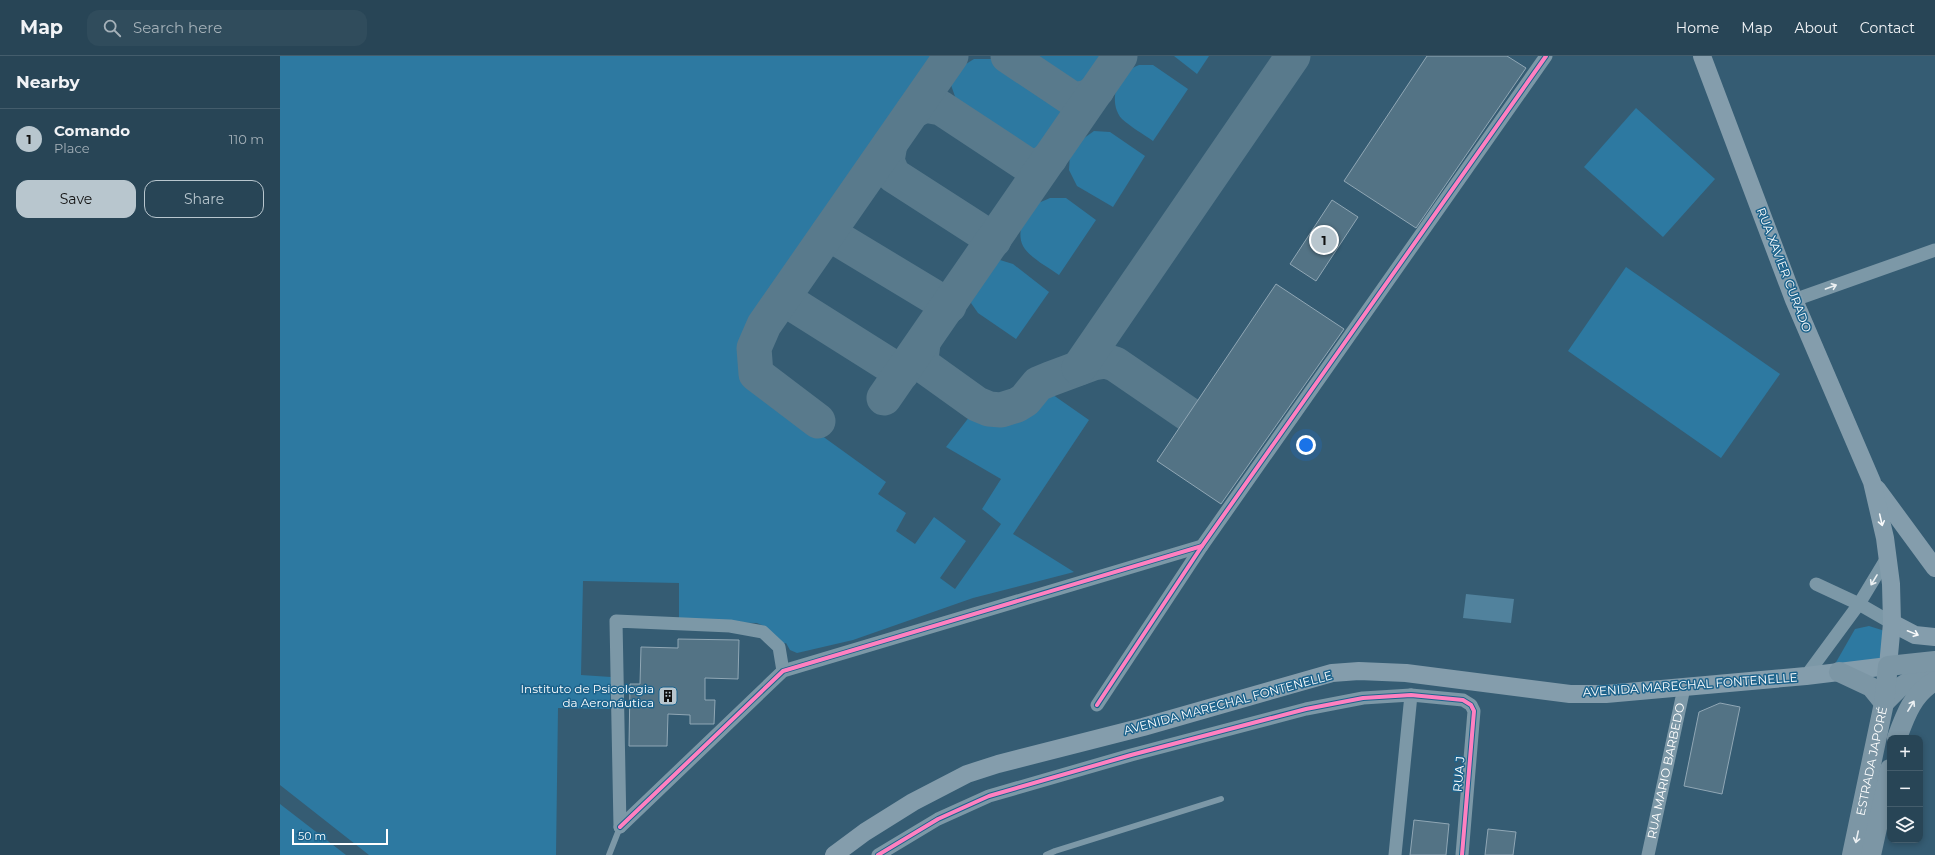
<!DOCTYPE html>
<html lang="en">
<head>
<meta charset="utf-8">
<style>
  :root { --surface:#284556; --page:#304c5c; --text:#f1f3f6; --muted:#a5b1b9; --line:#445d6c; --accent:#b8c6ce }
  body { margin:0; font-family:Montserrat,sans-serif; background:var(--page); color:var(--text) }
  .controls { position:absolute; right:12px; bottom:12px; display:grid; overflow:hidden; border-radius:8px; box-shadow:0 2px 6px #0003 }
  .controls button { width:36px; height:36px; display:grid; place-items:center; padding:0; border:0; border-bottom:1px solid var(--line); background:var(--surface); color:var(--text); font:20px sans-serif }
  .scale { position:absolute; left:12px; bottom:10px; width:96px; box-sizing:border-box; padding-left:4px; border:2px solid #fff; border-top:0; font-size:11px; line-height:14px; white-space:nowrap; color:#fff; -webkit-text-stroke:3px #1c638c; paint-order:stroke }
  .you { position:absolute; left:1026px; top:389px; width:14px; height:14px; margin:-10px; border:3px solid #fff; border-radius:50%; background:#1a73e8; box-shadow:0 0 0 6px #1a73e833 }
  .badge { display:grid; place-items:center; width:26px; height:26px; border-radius:50%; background:var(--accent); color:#111; font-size:13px; font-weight:700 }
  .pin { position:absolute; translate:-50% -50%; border:2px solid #fff; box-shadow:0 1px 4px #0006 }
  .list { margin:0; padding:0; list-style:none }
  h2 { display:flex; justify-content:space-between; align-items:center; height:52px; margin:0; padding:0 16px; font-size:17px }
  h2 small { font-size:13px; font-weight:400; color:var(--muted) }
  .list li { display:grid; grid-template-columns:26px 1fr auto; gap:12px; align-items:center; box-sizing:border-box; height:60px; padding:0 16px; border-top:1px solid var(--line) }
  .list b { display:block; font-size:15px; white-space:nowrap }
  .list p { margin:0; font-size:13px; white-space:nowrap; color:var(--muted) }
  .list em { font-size:13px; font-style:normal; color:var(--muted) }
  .actions { display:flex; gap:8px; padding:12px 16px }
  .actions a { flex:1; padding:9px 0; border:1px solid var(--accent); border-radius:12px; text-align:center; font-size:14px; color:var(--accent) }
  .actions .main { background:var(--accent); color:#111 }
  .icon { flex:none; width:22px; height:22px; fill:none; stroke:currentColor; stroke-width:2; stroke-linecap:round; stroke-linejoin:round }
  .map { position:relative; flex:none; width:1655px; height:799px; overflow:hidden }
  header { display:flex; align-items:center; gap:24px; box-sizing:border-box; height:56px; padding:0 20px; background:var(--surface); border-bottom:1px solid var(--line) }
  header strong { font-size:19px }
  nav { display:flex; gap:22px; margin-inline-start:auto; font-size:14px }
  .search { width:280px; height:36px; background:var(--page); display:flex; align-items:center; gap:10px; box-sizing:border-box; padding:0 14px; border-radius:12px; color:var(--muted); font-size:15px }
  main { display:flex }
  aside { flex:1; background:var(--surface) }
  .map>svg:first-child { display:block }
</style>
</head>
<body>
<header>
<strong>Map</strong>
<div class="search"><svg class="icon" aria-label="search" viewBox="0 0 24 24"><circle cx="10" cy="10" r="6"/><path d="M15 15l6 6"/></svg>Search here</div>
<nav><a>Home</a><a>Map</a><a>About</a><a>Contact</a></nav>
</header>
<main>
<aside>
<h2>Nearby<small></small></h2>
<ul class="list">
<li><span class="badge">1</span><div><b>Comando</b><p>Place</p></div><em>110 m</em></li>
</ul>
<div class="actions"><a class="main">Save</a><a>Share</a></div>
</aside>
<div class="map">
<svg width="1655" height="799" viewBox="0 0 1655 799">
  <rect width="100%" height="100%" fill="#355c73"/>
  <g fill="#2d79a1">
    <path d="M0,0h658l-189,276 -4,12 -2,12 4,18 17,20 122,88 -8,12 28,19 -10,18 19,13 19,-27 32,24 -26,37 15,11 46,-65 -19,-15 19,-30 -55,-32 24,-31c21,4 48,11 65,-7 4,-5 8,-13 11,-19l43,30 -76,114 61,38 -101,26 -120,42 -56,13 -7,-3 -4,-7 -4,1 -16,-17 -9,-4 -78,-2v-38l-96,-2 -2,94 30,2 -1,32 -52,-1 -2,147h-187l-89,-70z"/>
    <path d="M750,0h82c-10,23 -18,25 -42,28z"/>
    <polygon points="894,0 929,0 917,18"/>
    <polygon points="694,3 712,3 778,45 786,63 782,81 766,93 747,95 679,52 671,29 678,13"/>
    <path d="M859,9h14l35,24 -35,52c-10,-7 -22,-14 -31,-22 -12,-13 -8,-38 6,-48 3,-3 7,-4 11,-6z"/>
    <polygon points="1356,52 1435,123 1383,181 1304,111"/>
    <polygon points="814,75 830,76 865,100 833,151 797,130 789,114 790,98 800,85"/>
    <path d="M770,142h16l30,22 -37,55c-11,-8 -29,-17 -36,-29 -7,-13 1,-35 13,-42 4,-2 10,-4 14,-6z"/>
    <polygon points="720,204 733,208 769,236 736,283 698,257 691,247 692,237 712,209"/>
    <polygon points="1346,211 1500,318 1441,402 1288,295"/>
    <polygon points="1589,570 1605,575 1603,603 1555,608 1575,573"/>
    <polygon points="0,748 66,799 0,799"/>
  </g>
  <polygon fill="#51829d" points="1186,538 1234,543 1231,567 1183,562"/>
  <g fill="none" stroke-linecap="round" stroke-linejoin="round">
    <g stroke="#597a8c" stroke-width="35">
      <path d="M728,0l63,42c12,2 17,0 26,-8"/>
      <path d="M633,55l12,-6 16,3 88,58c9,1 14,-2 21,-8"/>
      <polyline points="610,88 607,105 613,119 714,184"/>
      <polyline points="548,177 669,250"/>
      <polyline points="503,242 622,317"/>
      <polyline points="643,288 641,302 644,310 697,348 709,353 721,354 737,349 745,344 758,328 770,323 813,307 825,305 835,308 908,358"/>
      <polyline points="799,312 1013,0"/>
      <polyline points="604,342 840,0"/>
      <polyline points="538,365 476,318 474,292 484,269 671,0"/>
    </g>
  </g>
  <g fill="#537385" stroke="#90a7b5">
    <polygon points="1147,0 1227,0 1246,12 1136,172 1064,125"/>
    <polygon points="1052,144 1078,161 1036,225 1010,208"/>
    <polygon points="996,228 1064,273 941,448 877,405"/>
    <polygon points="398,583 459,584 458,623 425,622 425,644 435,644 434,668 410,668 410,659 388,658 387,690 349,690 350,628 360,628 361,591 398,592"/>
    <polygon points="1440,647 1460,651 1442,738 1404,730 1419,656"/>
    <polygon points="1134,764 1169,768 1166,799 1130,799"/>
    <polygon points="1208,773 1236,776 1233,799 1205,799"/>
  </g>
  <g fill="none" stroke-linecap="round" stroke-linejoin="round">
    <g stroke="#7c98a7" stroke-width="6">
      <polyline points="329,799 340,771"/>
      <polyline points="766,799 775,795 941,743"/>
    </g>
    <g stroke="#7c98a7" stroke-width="13">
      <polyline points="1514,244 1655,194"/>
      <polyline points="1536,528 1579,548 1612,567"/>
      <polyline points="1526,620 1579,548 1608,500"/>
      <polyline points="817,649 922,490 1266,0"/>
      <polyline points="340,771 503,615 922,490"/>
      <polyline points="340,771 336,565 450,570 483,576 499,591 503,615"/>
      <polyline points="598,799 658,763 709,740 851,699 1026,653 1083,642 1131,639 1183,644 1191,649 1194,655 1182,799"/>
      <polyline points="1115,799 1131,639"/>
      <path id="s1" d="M1368,799l36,-167"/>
    </g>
    <g stroke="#849dac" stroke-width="18">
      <polyline points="1597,433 1655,512"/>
      <polyline points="1612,567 1635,579 1655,581"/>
      <polyline points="554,799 585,776 633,746 687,718 718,708 863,671 1052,617 1079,615 1126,617 1290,638 1326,638 1526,620 1608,610 1612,567 1611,528 1605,482 1592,426 1514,244 1422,0"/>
    </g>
    <g stroke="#7c96a5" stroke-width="20">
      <polyline points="1559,616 1591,631 1604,647"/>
      <polyline points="1604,647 1619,632 1655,609"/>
      <path d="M1617,682c8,-22 16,-45 38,-57"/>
      <path id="s2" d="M1572,799l32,-152 4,-37 47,-5"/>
      <polyline points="1591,799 1610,713"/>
    </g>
    <g stroke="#1c638c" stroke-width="6">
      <g id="cycleway">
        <polyline points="817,649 922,490 1266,0"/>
        <polyline points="340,771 503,615 922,490"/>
        <polyline points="598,799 658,763 709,740 851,699 1026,653 1083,642 1131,639 1183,644 1191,649 1194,655 1182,799"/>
      </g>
    </g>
    <use href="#cycleway" stroke="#ff80c0" stroke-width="4"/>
  </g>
  <defs><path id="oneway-shaft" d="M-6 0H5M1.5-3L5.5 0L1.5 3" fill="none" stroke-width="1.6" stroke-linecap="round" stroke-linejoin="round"/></defs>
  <g stroke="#ebf0f2">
    <use href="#oneway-shaft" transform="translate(1551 231) rotate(-20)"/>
    <use href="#oneway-shaft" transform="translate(1594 524) rotate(121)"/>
  </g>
  <g stroke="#f9fafb">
    <use href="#oneway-shaft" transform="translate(1601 464) rotate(77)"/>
    <use href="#oneway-shaft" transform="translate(1633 577) rotate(22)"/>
  </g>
  <g stroke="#ebeff2">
    <use href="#oneway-shaft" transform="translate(1631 650) rotate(-58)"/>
    <use href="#oneway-shaft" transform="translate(1577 781) rotate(102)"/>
  </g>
  <defs>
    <g id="building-square" transform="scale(1)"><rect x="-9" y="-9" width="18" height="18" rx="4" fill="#b8c6ce" stroke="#1c638c"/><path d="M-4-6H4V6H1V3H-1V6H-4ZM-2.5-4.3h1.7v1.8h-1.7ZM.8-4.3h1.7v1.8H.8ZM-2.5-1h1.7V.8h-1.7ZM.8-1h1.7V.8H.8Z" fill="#111"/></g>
  </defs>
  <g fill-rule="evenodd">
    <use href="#building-square" x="388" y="640"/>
  </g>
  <g text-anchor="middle" stroke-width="3" stroke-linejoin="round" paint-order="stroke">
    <g font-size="12" fill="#fff" stroke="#1c638c">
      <text transform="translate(1504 214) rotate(69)" y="4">RUA XAVIER CURADO</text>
      <text transform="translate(1410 629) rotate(-4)" y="4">AVENIDA MARECHAL FONTENELLE</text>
      <text transform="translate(948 647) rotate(-15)" y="4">AVENIDA MARECHAL FONTENELLE</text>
      <text dy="4" stroke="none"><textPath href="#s2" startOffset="96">ESTRADA JAPORÉ</textPath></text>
      <text dy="4" stroke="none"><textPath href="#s1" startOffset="86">RUA MARIO BARBEDO</textPath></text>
      <text transform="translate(1179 718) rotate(-85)" y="4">RUA J</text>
    </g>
    <g font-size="12" fill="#fff" stroke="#1c638c" text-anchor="end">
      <text x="374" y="637">Instituto de Psicologia<tspan x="374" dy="14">da Aeronáutica</tspan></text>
    </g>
  </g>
</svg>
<div class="controls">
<button>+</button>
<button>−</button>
<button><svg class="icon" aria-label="layers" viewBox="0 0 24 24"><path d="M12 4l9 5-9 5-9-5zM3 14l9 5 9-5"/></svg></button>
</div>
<div class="scale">50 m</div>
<div class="you"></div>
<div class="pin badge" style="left:1044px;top:184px">1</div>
</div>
</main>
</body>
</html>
